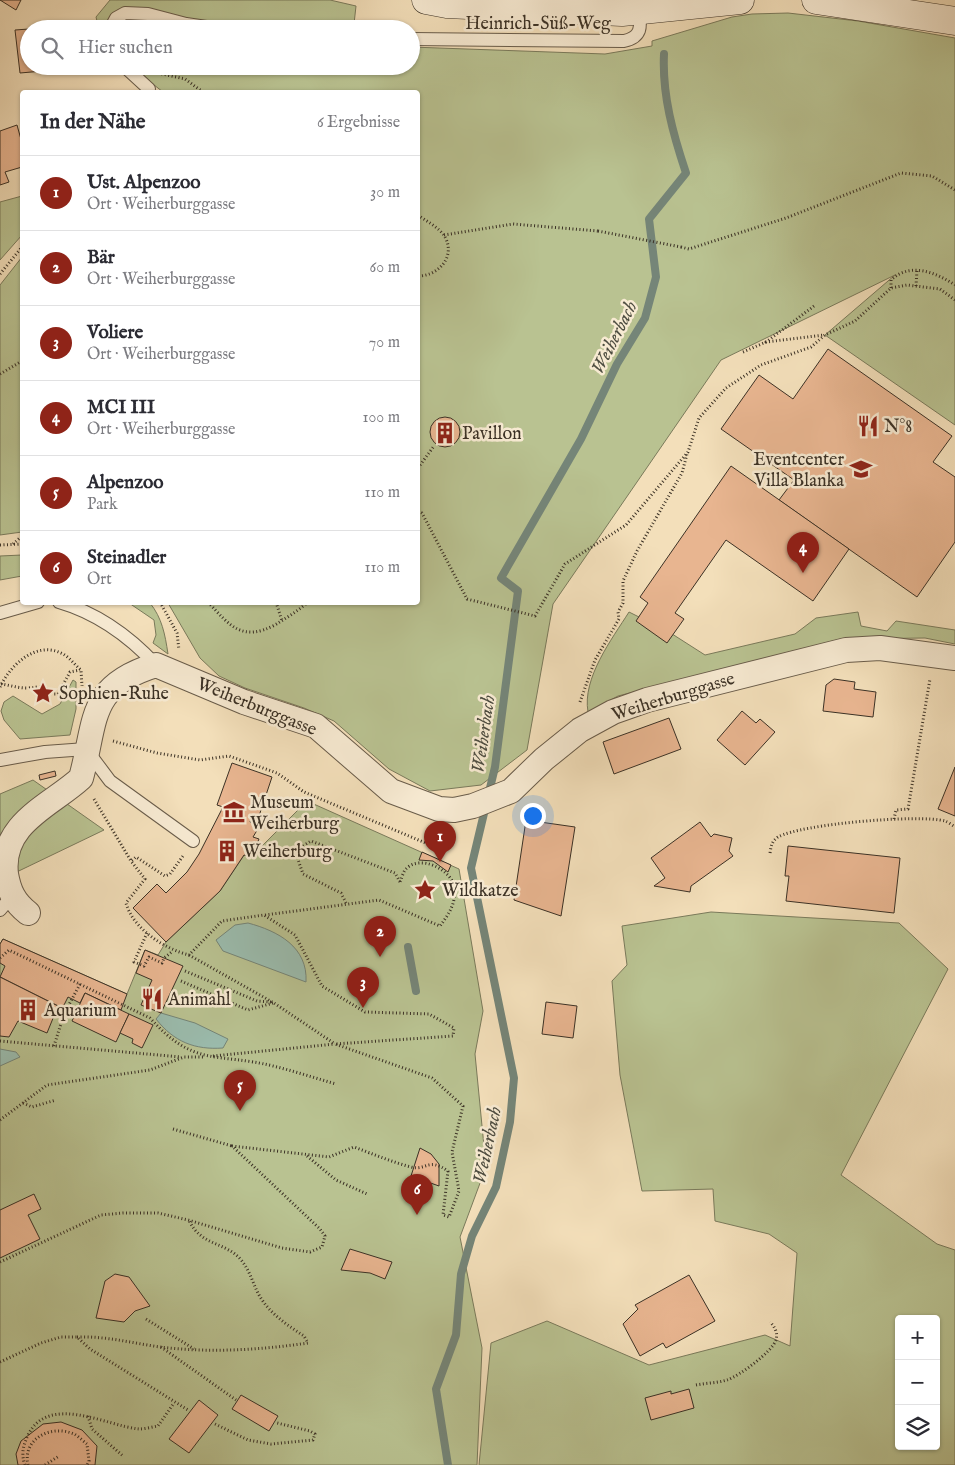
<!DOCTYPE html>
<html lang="de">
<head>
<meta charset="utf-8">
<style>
  :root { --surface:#fff; --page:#f7f7f7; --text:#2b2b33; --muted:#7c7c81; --line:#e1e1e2; --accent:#8f2418 }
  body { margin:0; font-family:"IM FELL English",serif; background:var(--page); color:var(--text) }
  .controls { position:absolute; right:15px; bottom:15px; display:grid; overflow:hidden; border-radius:5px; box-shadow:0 1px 4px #0004 }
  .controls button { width:45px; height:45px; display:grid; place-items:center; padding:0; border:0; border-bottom:1px solid var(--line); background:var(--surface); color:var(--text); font:25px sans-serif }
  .you { position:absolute; left:532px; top:815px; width:18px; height:18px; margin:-12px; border:4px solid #fff; border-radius:50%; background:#1a73e8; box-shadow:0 0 0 8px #1a73e833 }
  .badge { display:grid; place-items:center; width:32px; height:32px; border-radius:50%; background:var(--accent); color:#fff; font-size:16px; font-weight:700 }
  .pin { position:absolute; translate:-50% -41px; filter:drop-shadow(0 1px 2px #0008) }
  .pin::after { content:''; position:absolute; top:26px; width:18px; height:15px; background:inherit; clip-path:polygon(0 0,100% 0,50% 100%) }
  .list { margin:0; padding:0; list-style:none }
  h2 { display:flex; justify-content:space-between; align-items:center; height:65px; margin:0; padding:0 20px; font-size:21px }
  h2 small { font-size:16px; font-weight:400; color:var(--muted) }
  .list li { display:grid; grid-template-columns:32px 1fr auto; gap:15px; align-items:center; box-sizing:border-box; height:75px; padding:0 20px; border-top:1px solid var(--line) }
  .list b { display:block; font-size:19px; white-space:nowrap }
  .list p { margin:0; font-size:16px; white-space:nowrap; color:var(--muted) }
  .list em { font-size:16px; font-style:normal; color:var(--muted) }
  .icon { flex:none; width:28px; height:28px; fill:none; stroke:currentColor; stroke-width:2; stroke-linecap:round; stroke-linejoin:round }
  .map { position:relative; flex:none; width:955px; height:1465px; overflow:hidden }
  .search { position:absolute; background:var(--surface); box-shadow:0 1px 4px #0004; left:20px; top:20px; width:400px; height:55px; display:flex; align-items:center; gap:12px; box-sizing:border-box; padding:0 18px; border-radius:28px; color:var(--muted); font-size:19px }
  .panel { position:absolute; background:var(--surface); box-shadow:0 1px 4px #0004; left:20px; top:90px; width:400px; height:515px; border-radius:5px }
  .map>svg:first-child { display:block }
</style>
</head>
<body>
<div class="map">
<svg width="955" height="1465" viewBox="0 0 955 1465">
  <rect width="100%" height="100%" fill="#f3dfba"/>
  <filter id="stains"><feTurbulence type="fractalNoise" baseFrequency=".004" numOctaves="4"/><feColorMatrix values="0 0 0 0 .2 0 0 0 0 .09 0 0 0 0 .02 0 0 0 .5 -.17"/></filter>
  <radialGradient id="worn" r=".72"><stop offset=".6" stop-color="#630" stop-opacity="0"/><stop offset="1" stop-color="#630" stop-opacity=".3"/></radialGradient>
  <g fill="#b9c291" stroke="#7a7a5b" fill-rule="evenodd">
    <polygon points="110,0 330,0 356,6 354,24 341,29 224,29 171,26 175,29 99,29 96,17"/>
    <polygon points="788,13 858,21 955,38 955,425 825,335 895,275 721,360 553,604 527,750 481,785 430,791 389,769 334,721 304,708 245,688 219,676 200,658 168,603 418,602 418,92 163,92 130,66 411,66 411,47 605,54 652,46 652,41 732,17 752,14"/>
    <polygon points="22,196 22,235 0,260 0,202"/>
    <polygon points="22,257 22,532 0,535 0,285"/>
    <polygon points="22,555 22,576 0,580 0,556"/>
    <path d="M129,603h21c12,15 15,31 18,51l-15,-11 3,-8 -2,-15z"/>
    <path d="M629,612l40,20 36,23 90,-21 21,-16 42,-6 3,14 26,5 9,-10 59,9v14l-30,-6 -84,1 -223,57 -30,16c-6,-34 24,-73 41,-100z"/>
    <polygon points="73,680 76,682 76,709 70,735 20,739 4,720 1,711 4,702 13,696 42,714 60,704"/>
    <polygon points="33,780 104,830 0,880 0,794"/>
    <polygon points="307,801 459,869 483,1011 475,1054 486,1167 460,1237 482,1348 477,1465 0,1465 0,944 3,939 127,994 145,950 158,955 166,942 220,891 244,855 251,857"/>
    <path d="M711,912l188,11 49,46 -107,206 96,69 18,6v215h-476l12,-122 56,-22 102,44 116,-30 25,11 7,-93 -28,-19 -54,-13 -2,-32 -71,2 -22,-116 -8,-94 15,-16 -5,-39zM899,1319h37v127h-37z"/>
  </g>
  <g fill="#9bbdaf" stroke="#758578">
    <path d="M248,923c30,8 60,24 58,59l-83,-31 -7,-11 19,-15z"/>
    <path d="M161,1013l34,10 33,16 -5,9c-28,2 -49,-6 -67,-29z"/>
    <polygon points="0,1049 16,1052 20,1057 0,1066"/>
  </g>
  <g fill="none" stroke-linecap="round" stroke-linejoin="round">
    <g stroke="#758578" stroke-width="8">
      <polyline points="408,947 416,991"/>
      <path d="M448,1465l-12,-76 20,-54 5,-61 11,-38 24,-49 14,-65 4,-44 -43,-210 24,-101 23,-176 -17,-13 80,-139 36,-75 28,-46 11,-41 -7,-58 37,-46c-13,-39 -24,-78 -22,-119"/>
    </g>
  </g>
  <g fill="#e8b590" stroke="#3b3125">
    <polygon points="0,0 21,0 16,10"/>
    <polygon points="72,25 73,29 30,29"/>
    <polygon points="29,29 29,66 77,68 20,73 15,30"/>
    <polygon points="17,125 22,143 22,167 5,172 9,182 0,185 0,131"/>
    <polygon points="828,349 952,436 933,462 955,477 955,542 917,597 779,500 794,480 721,429 759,375 793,399"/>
    <circle cx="445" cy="432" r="15"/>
    <polygon points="731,466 849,549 813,601 726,540 675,613 684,619 667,643 636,621 648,603 640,597"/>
    <polygon points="834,679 855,682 854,689 876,692 873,717 823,711 826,685"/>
    <polygon points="742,711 756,723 760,719 775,732 745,765 717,740"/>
    <polygon points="669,718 681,749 614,774 603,742"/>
    <polygon points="232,763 272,777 259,816 253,815 250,822 259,827 253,837 259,839 251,857 244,855 220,891 166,942 133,908 157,884 166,893 187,872 199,854 223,807 217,805"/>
    <polygon points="955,767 955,816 938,809"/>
    <polygon points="55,771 56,776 40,780 39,775"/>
    <polygon points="526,820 575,827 561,916 514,900"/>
    <polygon points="700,822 711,837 714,834 732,838 729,851 733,856 691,886 690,892 654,886 665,878 651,858"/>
    <polygon points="788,846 900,858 894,913 786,901 789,876 785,876"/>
    <polygon points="422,852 451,865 448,872 433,861 419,860"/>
    <polygon points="3,939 127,994 121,1010 85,993 80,1003 68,997 59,1015 55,1014 58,1006 0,977 5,966 0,963 0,944"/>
    <polygon points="145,950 183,966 161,1013 141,1005 152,980 136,973"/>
    <polygon points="0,977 58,1006 47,1033 18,1021 9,1037 0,1036"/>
    <polygon points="85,993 129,1014 116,1042 72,1021"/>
    <polygon points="546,1002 577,1006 573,1038 542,1034"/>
    <polygon points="129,1014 153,1025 142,1048 132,1043 133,1039 120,1033"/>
    <polygon points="420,1148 431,1154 439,1164 439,1186 411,1176"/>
    <polygon points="34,1194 41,1209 28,1215 40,1239 0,1258 0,1210"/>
    <polygon points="350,1249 392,1262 385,1279 370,1273 341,1270"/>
    <polygon points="115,1274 129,1277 150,1306 135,1311 124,1322 96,1318 105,1281"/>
    <polygon points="689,1275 715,1321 666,1348 663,1343 640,1356 623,1324 638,1309 635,1305"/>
    <polygon points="689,1389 694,1408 651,1420 645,1398 671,1391 671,1394"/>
    <polygon points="241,1395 278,1416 269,1431 232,1409"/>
    <polygon points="199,1400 218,1415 189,1453 169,1439"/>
    <polygon points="61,1422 82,1430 97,1446 95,1465 18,1465 16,1454 21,1441 43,1424"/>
  </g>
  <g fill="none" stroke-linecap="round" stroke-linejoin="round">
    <g stroke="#695c4a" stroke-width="14">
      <g id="lane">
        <polyline points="110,29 116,18 125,13 148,14 186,24 220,29"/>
        <path d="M411,39l213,2c18,-4 17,-14 15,-30"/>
        <polyline points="124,66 149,89"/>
        <path d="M59,602c38,11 70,34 97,63"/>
        <polyline points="0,613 38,602"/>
        <polyline points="0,760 45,752 86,749 110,781 193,841"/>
        <polyline points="0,910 12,896"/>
      </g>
    </g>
    <g stroke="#695c4a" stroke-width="26">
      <path id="street" d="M28,913c-14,-11 -19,-22 -22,-39 -6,-51 46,-69 75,-96 16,-58 6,-92 75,-113l88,37 72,24 75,65 48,18 15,1 19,-4 38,-15 33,-32 36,-29 33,-18 34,-12 199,-50 34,-2 75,10"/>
    </g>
    <g stroke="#3b3125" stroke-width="29">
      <g id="secondary">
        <polyline points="426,0 447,4 622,12 740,0"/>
        <polyline points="816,0 955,21"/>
      </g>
    </g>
    <g stroke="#3b3125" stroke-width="3" stroke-dasharray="1 2.5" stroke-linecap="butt">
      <polyline points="158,73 185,79 203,92"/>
      <path d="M418,215c8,6 22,13 27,22 11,20 -7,39 -27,39"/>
      <polyline points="444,235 513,224 598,231"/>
      <polyline points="681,247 689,249 786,218 901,173 932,176 955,190"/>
      <polyline points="0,274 22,247"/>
      <polyline points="916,286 917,270"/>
      <path d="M891,288v-8c19,-18 44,-8 64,5"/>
      <polyline points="814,306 766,342 824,335"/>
      <polyline points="743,352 766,342"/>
      <polyline points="0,374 22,361"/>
      <polyline points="418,468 434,446"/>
      <polyline points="418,511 422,513 467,599 535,616 565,564 626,525 688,452 699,418 726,388 761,365 811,347 825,335 855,321 891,288 907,285 940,289 955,300"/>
      <polyline points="13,544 22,536"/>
      <polyline points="0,545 22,544"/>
      <polyline points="160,602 177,633 179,650"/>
      <path d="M208,602c22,24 34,40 67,23 11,-7 23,-14 33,-23"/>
      <polyline points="276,602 282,621"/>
      <path d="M1,684c8,1 17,4 25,4 13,0 17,-5 27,6h5l12,-22 10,-2"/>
      <path d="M0,687c11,-23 37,-47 63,-33 7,4 12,11 18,16l1,16"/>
      <polyline points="580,702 595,660 619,619 618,612 623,603 623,581 637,551 682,473 687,454"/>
      <polyline points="113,741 157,753 200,760 229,756 277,773 304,792 428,844 432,832"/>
      <polyline points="94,799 131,861"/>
      <polyline points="894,819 896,810 908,809 930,679"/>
      <path d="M770,853c1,-7 2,-12 8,-16 23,-13 141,-23 167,-16 3,1 7,4 10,6"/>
      <polyline points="346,903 341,893 303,874 295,851 311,841 395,873 400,882"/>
      <path d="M265,915l114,-15 61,26c9,-12 17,-24 14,-40 -4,-17 -33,-31 -47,-18 -4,3 -5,10 -7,14"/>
      <polyline points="147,933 134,962 144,966 149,957 162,963 164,958 173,951"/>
      <polyline points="189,955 274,1003 335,1044"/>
      <path d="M0,958l9,-8 141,68c45,50 66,34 123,48 21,5 42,12 63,18"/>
      <polyline points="185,971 257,1001 271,1002"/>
      <polyline points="181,981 248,1010 273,1003"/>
      <polyline points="0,1041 181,1057"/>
      <polyline points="54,1046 64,1014 80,984"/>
      <polyline points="213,1056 335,1044"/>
      <polyline points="23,1103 32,1107 56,1100"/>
      <polyline points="0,1120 47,1085 150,1070 184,1057 204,1057"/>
      <polyline points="173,1129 232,1146"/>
      <polyline points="307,1156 336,1180 367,1194"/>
      <path d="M0,1262l101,-47 22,-2h35l30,7 94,28 28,4 12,-5 3,-11 -5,-7 -88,-83 97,11 25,-10c19,7 38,15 57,20 15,4 17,-10 37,4l-5,44 6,2 10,-26 -7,-39 11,-46 -31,-28 -97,-34 118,-8 1,-8 -25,-14 -64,-2 -43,-26 -27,-51 -31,-20 -42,6 -33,34c-24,-6 -56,-26 -63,-52l19,-24 -14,-18 5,-4 29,19 5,-2 13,-18"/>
      <polyline points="146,1319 194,1349"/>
      <path d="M77,1337c29,-1 55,6 83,10 49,6 100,3 148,-4l-4,-7c-17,-11 -35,-23 -45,-41 -6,-11 -9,-24 -17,-34 -16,-20 -41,-14 -53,-41"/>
      <polyline points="161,1347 236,1400"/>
      <polyline points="0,1362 41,1343 61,1337 77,1337 90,1349 188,1410"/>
      <path d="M696,1385c10,-2 21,-2 31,-5 12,-4 45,-28 49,-40 2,-7 -1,-13 -6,-18"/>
      <polyline points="88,1416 92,1429 123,1456"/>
      <polyline points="215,1424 248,1440 271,1444 313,1440 315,1434 310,1431 277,1423"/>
      <path d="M25,1465c-4,-11 -2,-19 3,-30 21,-42 79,-9 111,-6 6,0 13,-2 19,-3l16,-23"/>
      <path d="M28,1465c-6,-26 23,-41 46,-31 4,2 9,7 13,10l2,17 -2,4"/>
      <polyline points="45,1465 59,1456"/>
    </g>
    <use href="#lane" stroke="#f7ead2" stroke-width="12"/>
    <use href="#street" stroke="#f7ead2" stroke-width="24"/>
    <use href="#secondary" stroke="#f7ead2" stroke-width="28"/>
    <polyline stroke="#3b3125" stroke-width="3" stroke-dasharray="1 2.5" stroke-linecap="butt" points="598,231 681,247"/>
  </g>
  <defs>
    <g id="restaurant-bare" transform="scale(1.725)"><path d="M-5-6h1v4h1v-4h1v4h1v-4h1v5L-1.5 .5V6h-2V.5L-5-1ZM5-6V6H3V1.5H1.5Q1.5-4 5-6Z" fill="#8f2418" stroke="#f7ead2" stroke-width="2.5" paint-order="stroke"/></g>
    <g id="building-bare" transform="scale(1.725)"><path d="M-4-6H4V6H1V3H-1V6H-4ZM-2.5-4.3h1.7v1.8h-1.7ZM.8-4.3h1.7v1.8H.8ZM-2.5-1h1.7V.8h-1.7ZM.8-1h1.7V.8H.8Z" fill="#8f2418" stroke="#f7ead2" stroke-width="2.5" paint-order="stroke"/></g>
    <g id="university-bare" transform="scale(1.725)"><path d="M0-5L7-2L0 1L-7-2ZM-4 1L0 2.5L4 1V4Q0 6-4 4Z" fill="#8f2418" stroke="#f7ead2" stroke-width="2.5" paint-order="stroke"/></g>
    <g id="sight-bare" transform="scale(1.725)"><path d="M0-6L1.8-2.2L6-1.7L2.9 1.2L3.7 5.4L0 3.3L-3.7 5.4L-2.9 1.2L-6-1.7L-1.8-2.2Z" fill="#8f2418" stroke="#f7ead2" stroke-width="2.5" paint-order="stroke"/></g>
    <g id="museum-bare" transform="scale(1.725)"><path d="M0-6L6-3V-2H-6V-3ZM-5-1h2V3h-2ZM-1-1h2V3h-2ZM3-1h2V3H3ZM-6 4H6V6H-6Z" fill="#8f2418" stroke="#f7ead2" stroke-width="2.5" paint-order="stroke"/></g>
  </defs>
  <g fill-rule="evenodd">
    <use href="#restaurant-bare" x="868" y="426"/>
    <use href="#building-bare" x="445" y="433"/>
    <use href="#university-bare" x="861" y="469"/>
    <use href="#sight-bare" x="43" y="693"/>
    <use href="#museum-bare" x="234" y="812"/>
    <use href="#building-bare" x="227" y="851"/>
    <use href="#sight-bare" x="425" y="890"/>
    <use href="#restaurant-bare" x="152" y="999"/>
    <use href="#building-bare" x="28" y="1010"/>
  </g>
  <g text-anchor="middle" stroke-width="5" stroke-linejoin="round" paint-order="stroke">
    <g font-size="18" fill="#3b3125" stroke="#f7ead2">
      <text x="538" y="29">Heinrich-Süß-Weg</text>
      <text transform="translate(673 696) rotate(-17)" y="6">Weiherburggasse</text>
      <text transform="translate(257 706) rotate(22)" y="6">Weiherburggasse</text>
    </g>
    <g font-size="18" fill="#3b3125" stroke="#f7ead2" text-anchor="start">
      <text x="884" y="432">N°8</text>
      <text x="462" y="439">Pavillon</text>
      <text x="844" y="465" text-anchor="end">Eventcenter<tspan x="844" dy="21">Villa Blanka</tspan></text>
      <text x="59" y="699">Sophien-Ruhe</text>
      <text x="250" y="808">Museum<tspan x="250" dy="21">Weiherburg</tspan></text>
      <text x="243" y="857">Weiherburg</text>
      <text x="442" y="896">Wildkatze</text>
      <text x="168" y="1005">Animahl</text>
      <text x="44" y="1016">Aquarium</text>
    </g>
    <g font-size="19" font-style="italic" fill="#4e4d41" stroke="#f7ead2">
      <text transform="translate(613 337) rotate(-63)" y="7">Weiherbach</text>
      <text transform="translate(482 734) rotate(-82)" y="7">Weiherbach</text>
      <text transform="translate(486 1145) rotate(-78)" y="7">Weiherbach</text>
    </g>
  </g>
  <rect width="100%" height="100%" filter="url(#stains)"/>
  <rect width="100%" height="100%" fill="url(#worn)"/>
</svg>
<div class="controls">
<button>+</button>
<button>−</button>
<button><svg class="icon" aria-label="layers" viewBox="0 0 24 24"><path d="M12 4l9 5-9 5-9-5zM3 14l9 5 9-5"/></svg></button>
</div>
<div class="you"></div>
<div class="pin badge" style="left:440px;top:862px">1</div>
<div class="pin badge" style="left:380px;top:957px">2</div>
<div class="pin badge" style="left:363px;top:1008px">3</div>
<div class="pin badge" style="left:803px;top:573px">4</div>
<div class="pin badge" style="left:240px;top:1111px">5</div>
<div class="pin badge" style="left:417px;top:1215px">6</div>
<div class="search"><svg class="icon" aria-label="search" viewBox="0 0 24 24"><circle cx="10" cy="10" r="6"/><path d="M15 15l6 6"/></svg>Hier suchen</div>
<section class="panel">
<h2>In der Nähe<small>6 Ergebnisse</small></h2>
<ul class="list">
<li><span class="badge">1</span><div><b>Ust. Alpenzoo</b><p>Ort · Weiherburggasse</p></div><em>30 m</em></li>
<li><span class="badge">2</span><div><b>Bär</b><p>Ort · Weiherburggasse</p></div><em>60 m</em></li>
<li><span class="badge">3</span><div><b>Voliere</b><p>Ort · Weiherburggasse</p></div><em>70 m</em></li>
<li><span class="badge">4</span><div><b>MCI III</b><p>Ort · Weiherburggasse</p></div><em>100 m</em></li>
<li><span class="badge">5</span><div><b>Alpenzoo</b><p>Park</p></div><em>110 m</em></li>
<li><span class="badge">6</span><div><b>Steinadler</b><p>Ort</p></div><em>110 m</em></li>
</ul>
</section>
</div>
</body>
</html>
